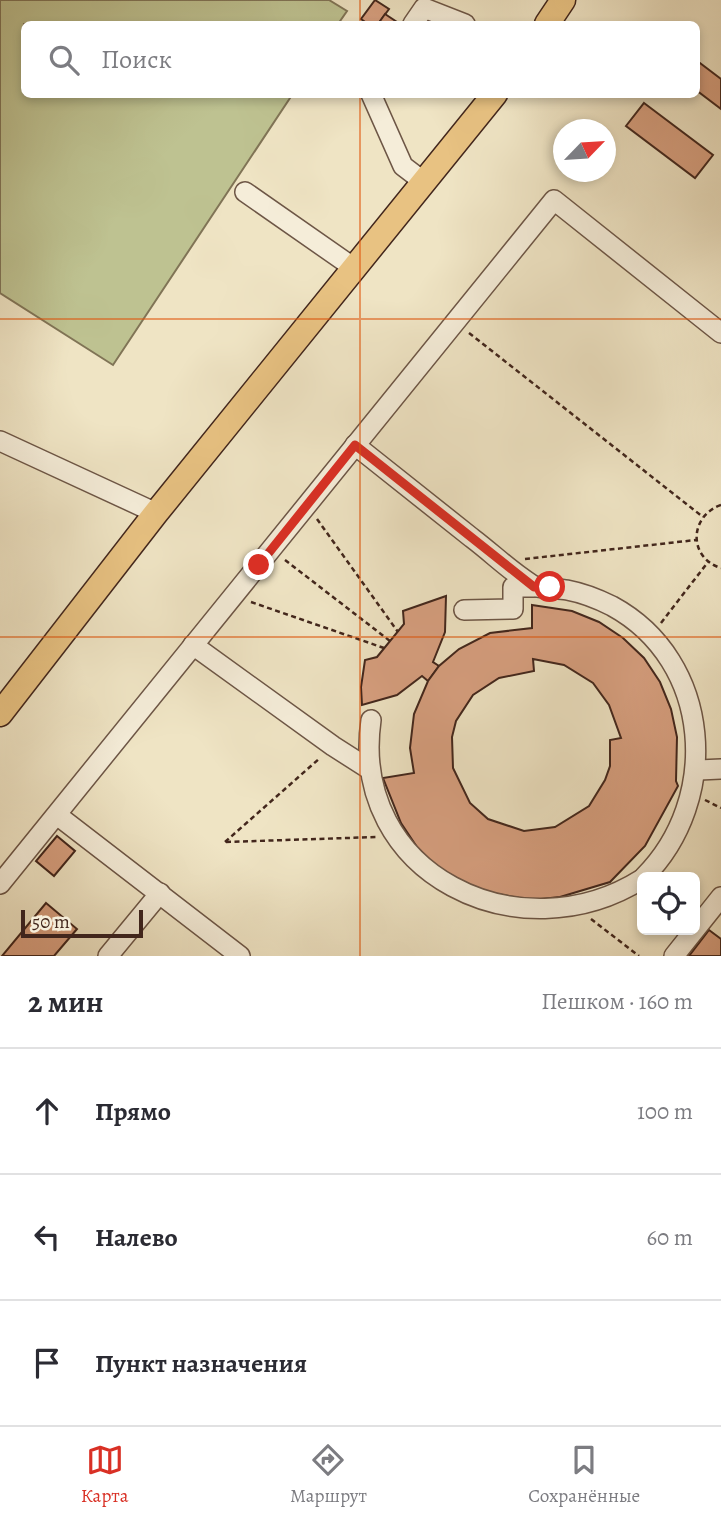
<!DOCTYPE html>
<html lang="ru">
<head>
<meta charset="utf-8">
<style>
  :root { --surface:#fff; --page:#f7f7f7; --text:#2b2b33; --muted:#7c7c81; --line:#e1e1e2; --accent:#d93025 }
  body { margin:0; font-family:Alegreya,serif; background:var(--page); color:var(--text) }
  .controls { position:absolute; right:21px; bottom:21px; display:grid; overflow:hidden; border-radius:10px; box-shadow:0 4px 10px #0003 }
  .controls button { width:63px; height:63px; display:grid; place-items:center; padding:0; border:0; border-bottom:2px solid var(--line); background:var(--surface); color:var(--text); font:35px sans-serif }
  .compass { position:absolute; left:553px; top:119px; width:63px; height:63px; border-radius:50%; background:var(--surface); box-shadow:0 4px 10px #0003; rotate:65deg }
  .scale { position:absolute; left:21px; bottom:18px; width:122px; box-sizing:border-box; padding-left:7px; border:4px solid #42261c; border-top:0; font-size:19px; line-height:24px; white-space:nowrap; color:#42261c; -webkit-text-stroke:5px #f5edd9; paint-order:stroke }
  .stop { position:absolute; width:21px; height:21px; margin:-16px; border:5px solid #d93025; border-radius:50%; background:#fff }
  .stop.end { background:#d93025; border-color:#fff; box-shadow:0 2px 7px #0008 }
  .list { margin:0; padding:0; list-style:none }
  h2 { display:flex; justify-content:space-between; align-items:center; height:91px; margin:0; padding:0 28px; font-size:30px }
  h2 small { font-size:23px; font-weight:400; color:var(--muted) }
  .list li { display:grid; grid-template-columns:46px 1fr auto; gap:21px; align-items:center; box-sizing:border-box; height:126px; padding:0 28px; border-top:2px solid var(--line) }
  .list b { display:block; font-size:26px; white-space:nowrap }
  .list em { font-size:23px; font-style:normal; color:var(--muted) }
  .icon { flex:none; width:38px; height:38px; fill:none; stroke:currentColor; stroke-width:2; stroke-linecap:round; stroke-linejoin:round }
  .map { position:relative; flex:none; width:721px; height:956px; overflow:hidden }
  .search { position:absolute; background:var(--surface); box-shadow:0 4px 10px #0003; left:21px; right:21px; top:21px; height:77px; display:flex; align-items:center; gap:18px; box-sizing:border-box; padding:0 24px; border-radius:10px; color:var(--muted); font-size:26px }
  .sheet { height:469px; background:var(--surface) }
  nav { display:flex; justify-content:space-around; align-items:center; box-sizing:border-box; height:98px; border-top:2px solid var(--line); background:var(--surface); font-size:19px; color:var(--muted) }
  nav a { display:grid; justify-items:center; gap:4px }
  nav .on { color:var(--accent) }
  .map>svg:first-child { display:block }
</style>
</head>
<body>
<div class="map">
<svg width="721" height="956" viewBox="0 0 721 956">
  <rect width="100%" height="100%" fill="#efe4c4"/>
  <filter id="stains"><feTurbulence type="fractalNoise" baseFrequency=".00286" numOctaves="4"/><feColorMatrix values="0 0 0 0 .2 0 0 0 0 .09 0 0 0 0 .02 0 0 0 .5 -.17"/></filter>
  <radialGradient id="worn" r=".72"><stop offset=".6" stop-color="#630" stop-opacity="0"/><stop offset="1" stop-color="#630" stop-opacity=".3"/></radialGradient>
  <polygon fill="#bec291" stroke="#807456" stroke-width="2" points="0,0 329,0 347,11 338,24 24,24 24,94 292,95 113,365 0,293"/>
  <g fill="#d79f7f" stroke="#42261c" stroke-width="2" fill-rule="evenodd">
    <polygon points="375,0 389,9 378,24 368,24 361,19"/>
    <polygon points="385,14 400,24 378,24"/>
    <polygon points="696,60 721,79 721,109 696,90"/>
    <polygon points="644,103 713,155 695,178 626,126"/>
    <polygon points="446,596 445,632 433,662 439,666 428,681 422,676 397,695 362,705 361,687 365,660 377,657 404,624 403,611"/>
    <path d="M532,605l40,6 27,11 24,16 21,20 16,24 11,27 6,28 -1,44 2,5 -33,60 -35,36 -50,15 -29,3 -56,-10 -38,-23 -20,-20 -16,-24 -18,-45 31,-5 -4,-25 4,-34 14,-33 11,-15 20,-17 31,-16 42,-5zM533,659l31,6 29,18 16,22 12,33 -11,2v26l-5,14 -16,26 -34,21 -31,4 -36,-12 -18,-16 -17,-35 -1,-31 4,-16 17,-26 26,-17 35,-7z"/>
    <polygon points="57,836 75,851 54,876 36,861"/>
    <polygon points="46,903 77,929 54,956 2,956"/>
    <polygon points="709,930 721,939 721,956 689,956"/>
  </g>
  <g fill="none" stroke-linecap="round" stroke-linejoin="round">
    <g stroke="#6d5646" stroke-width="22">
      <g id="minor">
        <polyline points="413,24 424,8 465,24"/>
        <polyline points="371,94 403,166 424,182"/>
        <polyline points="245,192 354,268"/>
        <polyline points="0,441 156,513"/>
        <path d="M355,445c39,31 78,62 117,93 20,15 38,33 59,46 8,6 25,4 36,6 16,3 31,9 45,16 101,55 109,194 32,271"/>
        <polyline points="464,610 513,609 513,587 534,587"/>
        <polyline points="193,645 333,746 369,769"/>
        <path d="M371,720c-22,155 149,236 271,159"/>
        <polyline points="699,770 721,769"/>
        <polyline points="57,815 240,956"/>
        <polyline points="0,884 554,200 721,333"/>
        <polyline points="108,956 160,893"/>
        <polyline points="674,956 721,897"/>
      </g>
    </g>
    <g stroke="#42261c" stroke-width="27">
      <g id="major">
        <polyline points="547,24 563,0"/>
        <polyline points="0,714 156,513 495,94"/>
      </g>
    </g>
    <g stroke="#42261c" stroke-width="2.5" stroke-dasharray="5 3.5" stroke-linecap="butt">
      <polyline points="469,333 703,517"/>
      <path d="M721,505c-32,11 -33,53 0,63"/>
      <polyline points="317,519 398,632"/>
      <polyline points="525,559 696,540"/>
      <polyline points="285,560 390,641"/>
      <polyline points="251,602 384,648"/>
      <polyline points="661,623 708,562"/>
      <polyline points="705,800 721,808"/>
      <polyline points="225,842 320,758"/>
      <polyline points="226,842 377,837"/>
      <polyline points="591,919 639,956"/>
    </g>
    <use href="#minor" stroke="#f5edd9" stroke-width="19"/>
    <use href="#major" stroke="#e8c282" stroke-width="24"/>
  </g>
  <g fill="none" stroke-linecap="round" stroke-linejoin="round">
    <polyline stroke="#d93025" stroke-width="9" points="259,565 355,445 534,587 550,587"/>
  </g>
  <path fill="none" stroke="#e0560d" stroke-width="2" stroke-opacity="0.55" d="M360,0v24M360,94v862M0,319h721M0,637h721"/>
  <rect width="100%" height="100%" filter="url(#stains)"/>
  <rect width="100%" height="100%" fill="url(#worn)"/>
</svg>
<div class="controls">
<button><svg class="icon" aria-label="locate" viewBox="0 0 24 24"><circle cx="12" cy="12" r="6"/><path d="M12 2v4M12 18v4M2 12h4M18 12h4"/></svg></button>
</div>
<svg class="compass" viewBox="-18 -18 36 36"><path d="M0-13l5 13h-10z" fill="#e53935"/><path d="M0 13l5-13h-10z" fill="#7c7c81"/></svg>
<div class="scale">50 m</div>
<div class="stop" style="left:550px;top:587px"></div>
<div class="stop end" style="left:259px;top:565px"></div>
<div class="search"><svg class="icon" aria-label="search" viewBox="0 0 24 24"><circle cx="10" cy="10" r="6"/><path d="M15 15l6 6"/></svg>Поиск</div>
</div>
<section class="sheet">
<h2>2 мин<small>Пешком · 160 m</small></h2>
<ul class="list">
<li><svg class="icon" aria-label="ahead" viewBox="0 0 24 24"><path d="M12 20V5M6 11l6-6 6 6"/></svg><div><b>Прямо</b></div><em>100 m</em></li>
<li><svg class="icon" aria-label="left" viewBox="0 0 24 24"><path d="M17 20v-9H6M10 6l-5 5 5 5"/></svg><div><b>Налево</b></div><em>60 m</em></li>
<li><svg class="icon" aria-label="arrive" viewBox="0 0 24 24"><path d="M6 21V4h12l-3 4 3 4H6"/></svg><div><b>Пункт назначения</b></div></li>
</ul>
</section>
<nav>
<a class="on"><svg class="icon" aria-label="map" viewBox="0 0 24 24"><path d="M3 6l6-2 6 2 6-2v14l-6 2-6-2-6 2zM9 4v14M15 6v14"/></svg>Карта</a>
<a><svg class="icon" aria-label="directions" viewBox="0 0 24 24"><path d="M12 3l9 9-9 9-9-9zM9 14v-3h6M13 9l2 2-2 2"/></svg>Маршрут</a>
<a><svg class="icon" aria-label="saved" viewBox="0 0 24 24"><path d="M7 4h10v16l-5-4-5 4z"/></svg>Сохранённые</a>
</nav>
</body>
</html>
